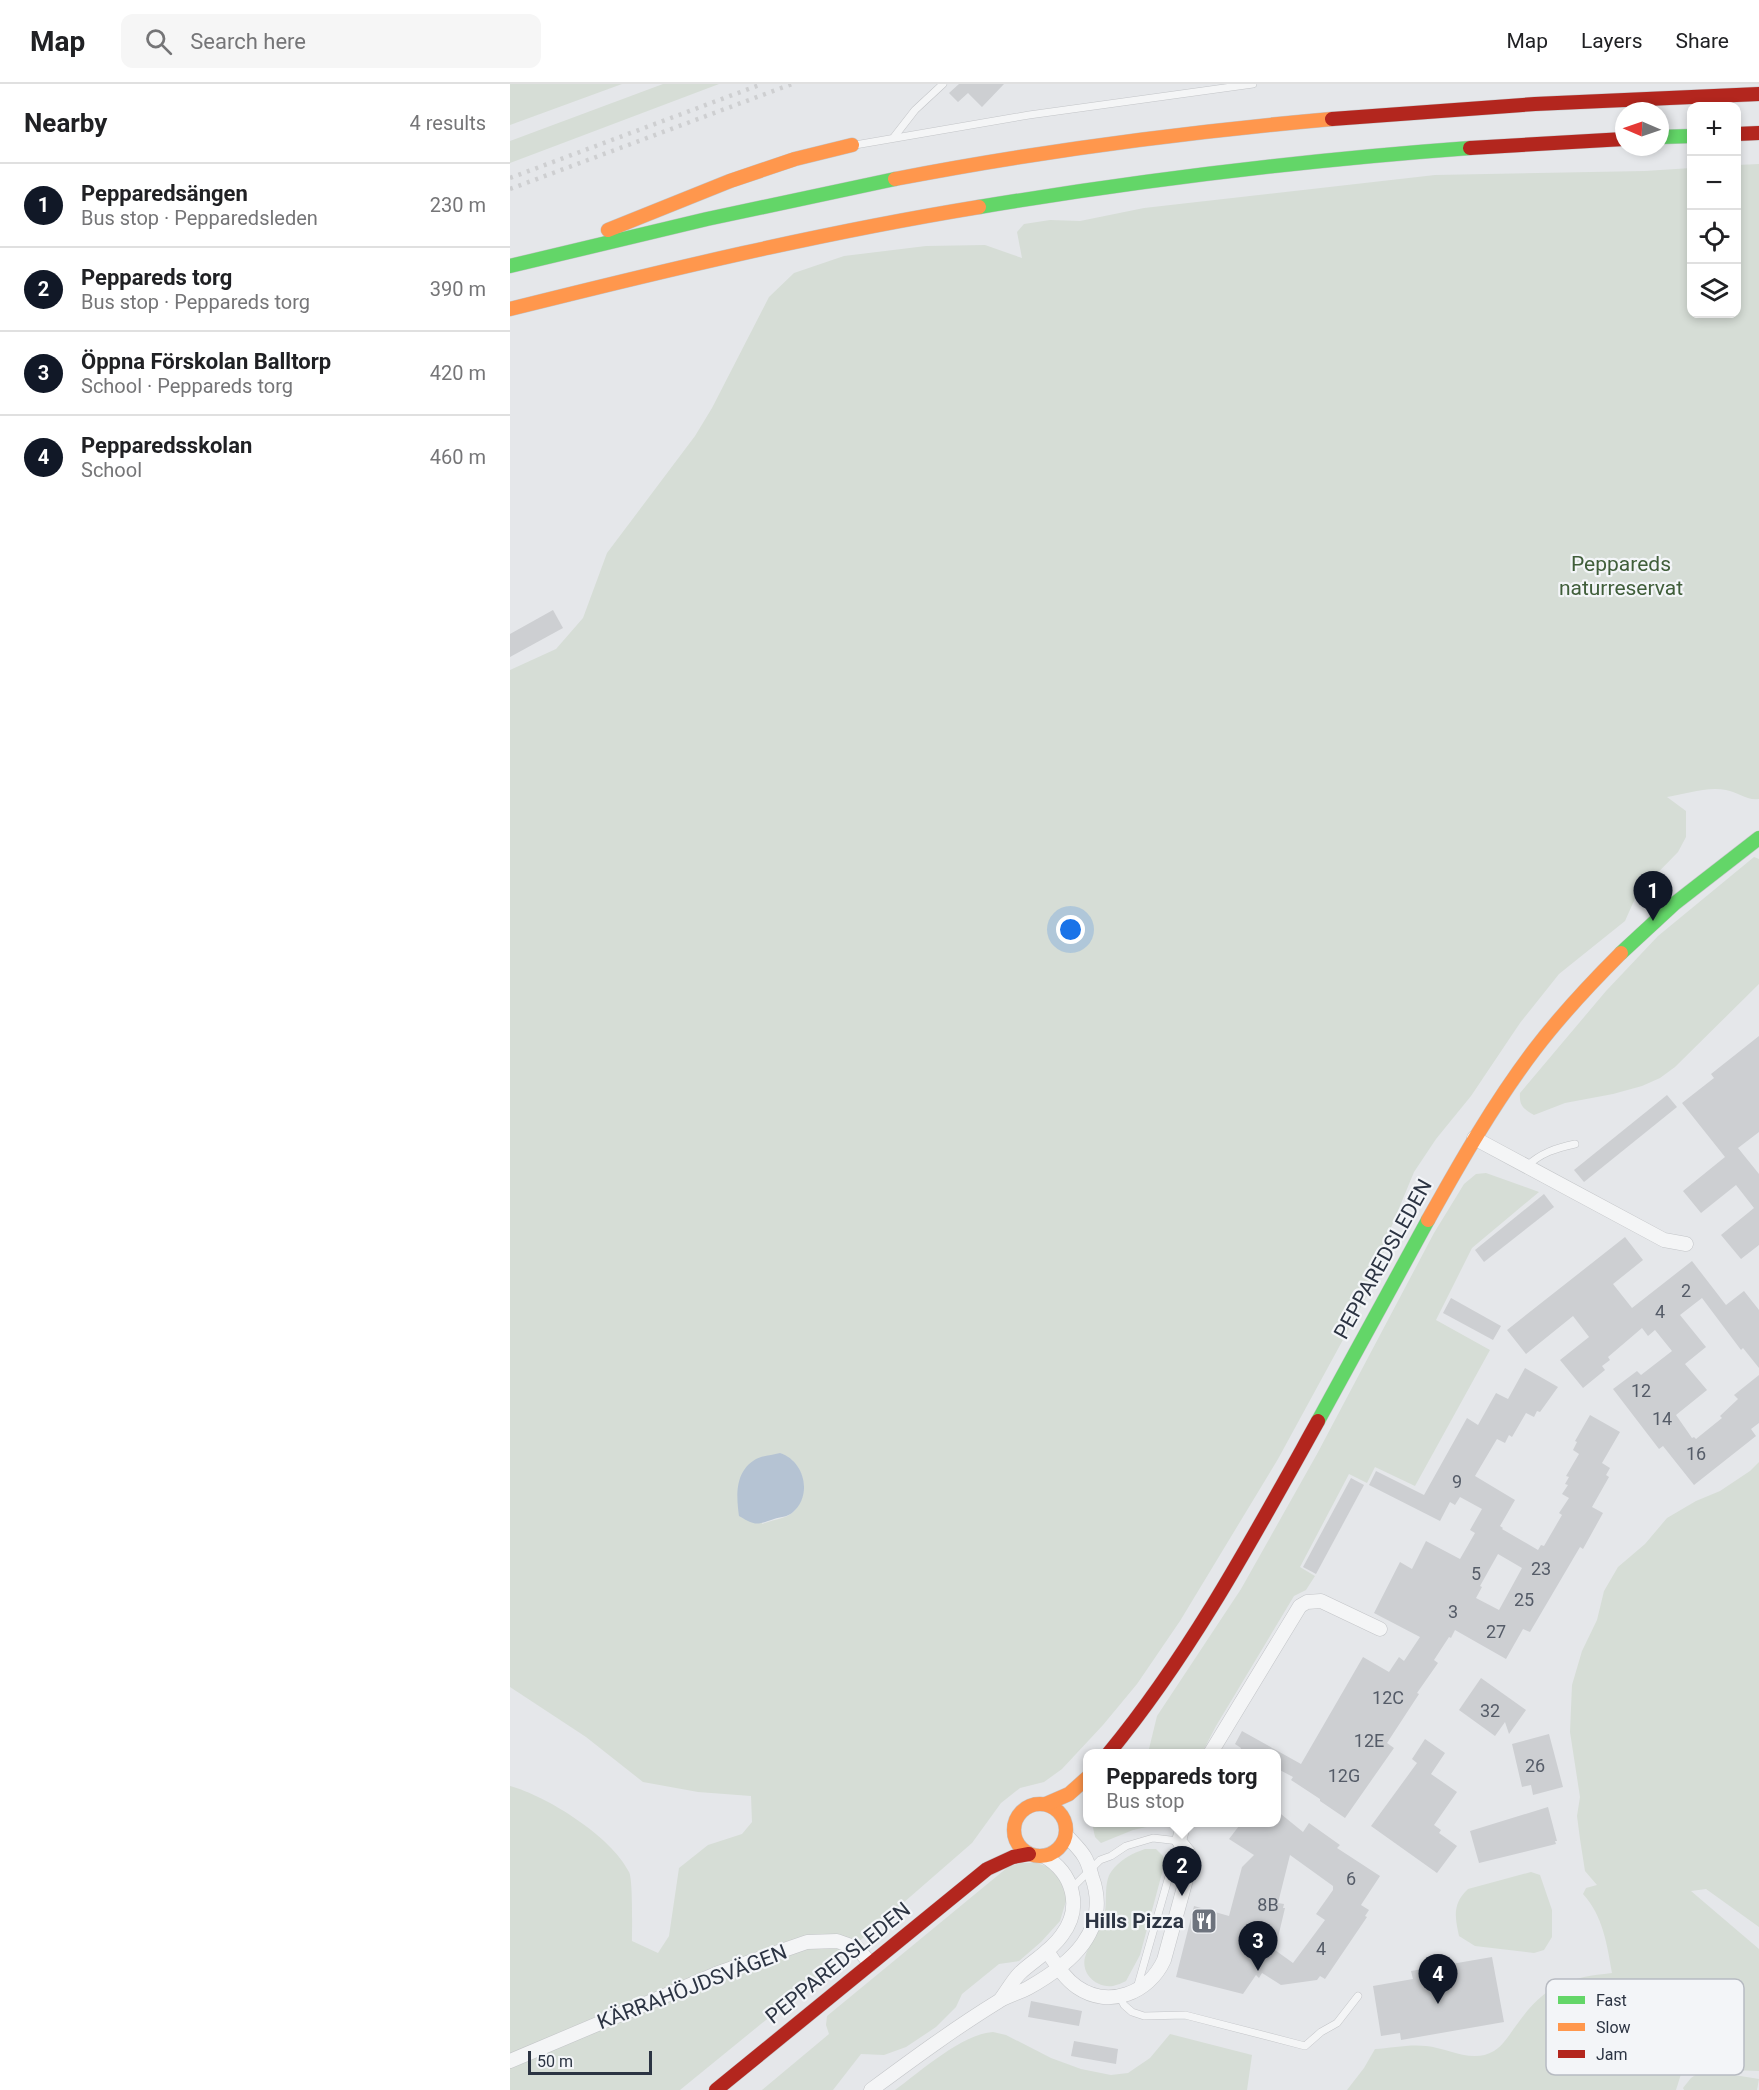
<!DOCTYPE html>
<html lang="en">
<head>
<meta charset="utf-8">
<style>
  :root { --surface:#fff; --page:#f6f6f6; --text:#202124; --muted:#757577; --line:#e0e0e0; --accent:#111827 }
  body { margin:0; font-family:Roboto,sans-serif; background:var(--page); color:var(--text) }
  .controls { position:absolute; right:18px; top:18px; display:grid; overflow:hidden; border-radius:12px; box-shadow:0 3px 9px #0003 }
  .controls button { width:54px; height:54px; display:grid; place-items:center; padding:0; border:0; border-bottom:2px solid var(--line); background:var(--surface); color:var(--text); font:30px sans-serif }
  .compass { position:absolute; left:1105px; top:18px; width:54px; height:54px; border-radius:50%; background:var(--surface); box-shadow:0 3px 9px #0003; rotate:272deg }
  .scale { position:absolute; left:18px; bottom:15px; width:124px; box-sizing:border-box; padding-left:6px; border:3px solid #2c3443; border-top:0; font-size:16px; line-height:21px; white-space:nowrap; color:#2c3443; -webkit-text-stroke:4px #f3f5f8; paint-order:stroke }
  .you { position:absolute; left:561px; top:846px; width:21px; height:21px; margin:-15px; border:4px solid #fff; border-radius:50%; background:#1a73e8; box-shadow:0 0 0 9px #1a73e833 }
  .badge { display:grid; place-items:center; width:39px; height:39px; border-radius:50%; background:var(--accent); color:#fff; font-size:20px; font-weight:700 }
  .pin { position:absolute; translate:-50% -50px; filter:drop-shadow(0 2px 3px #0008) }
  .pin::after { content:''; position:absolute; top:32px; width:21px; height:18px; background:inherit; clip-path:polygon(0 0,100% 0,50% 100%) }
  .popup { position:absolute; left:573px; top:1665px; width:198px; height:78px; box-sizing:border-box; display:grid; place-content:center; border-radius:12px; background:var(--surface); filter:drop-shadow(0 2px 4px #0005); font-size:20px; white-space:nowrap; color:var(--muted) }
  .popup b { font-size:22px; color:var(--text) }
  .popup::after { content:''; position:absolute; left:50%; top:100%; margin-left:-12px; border:12px solid transparent; border-top-color:var(--surface) }
  .list { margin:0; padding:0; list-style:none }
  h2 { display:flex; justify-content:space-between; align-items:center; height:78px; margin:0; padding:0 24px; font-size:26px }
  h2 small { font-size:20px; font-weight:400; color:var(--muted) }
  .list li { display:grid; grid-template-columns:39px 1fr auto; gap:18px; align-items:center; box-sizing:border-box; height:84px; padding:0 24px; border-top:2px solid var(--line) }
  .list b { display:block; font-size:22px; white-space:nowrap }
  .list p { margin:0; font-size:20px; white-space:nowrap; color:var(--muted) }
  .list em { font-size:20px; font-style:normal; color:var(--muted) }
  .icon { flex:none; width:33px; height:33px; fill:none; stroke:currentColor; stroke-width:2; stroke-linecap:round; stroke-linejoin:round }
  .map { position:relative; flex:none; width:1249px; height:2006px; overflow:hidden }
  header { display:flex; align-items:center; gap:36px; box-sizing:border-box; height:84px; padding:0 30px; background:var(--surface); border-bottom:2px solid var(--line) }
  header strong { font-size:28px }
  nav { display:flex; gap:33px; margin-inline-start:auto; font-size:21px }
  .search { width:420px; height:54px; background:var(--page); display:flex; align-items:center; gap:15px; box-sizing:border-box; padding:0 21px; border-radius:12px; color:var(--muted); font-size:22px }
  main { display:flex }
  aside { flex:1; background:var(--surface) }
  .map>svg:first-child { display:block }
</style>
</head>
<body>
<header>
<strong>Map</strong>
<div class="search"><svg class="icon" aria-label="search" viewBox="0 0 24 24"><circle cx="10" cy="10" r="6"/><path d="M15 15l6 6"/></svg>Search here</div>
<nav><a>Map</a><a>Layers</a><a>Share</a></nav>
</header>
<main>
<aside>
<h2>Nearby<small>4 results</small></h2>
<ul class="list">
<li><span class="badge">1</span><div><b>Pepparedsängen</b><p>Bus stop · Pepparedsleden</p></div><em>230 m</em></li>
<li><span class="badge">2</span><div><b>Peppareds torg</b><p>Bus stop · Peppareds torg</p></div><em>390 m</em></li>
<li><span class="badge">3</span><div><b>Öppna Förskolan Balltorp</b><p>School · Peppareds torg</p></div><em>420 m</em></li>
<li><span class="badge">4</span><div><b>Pepparedsskolan</b><p>School</p></div><em>460 m</em></li>
</ul>
</aside>
<div class="map">
<svg width="1249" height="2006" viewBox="0 0 1249 2006">
  <rect width="100%" height="100%" fill="#e5e7ea"/>
  <g fill="#d6ddd6" fill-rule="evenodd">
    <polygon points="0,0 112,0 0,41"/>
    <polygon points="153,0 209,0 0,79 0,57"/>
    <path d="M1249,80v635c-12,2 -21,-7 -33,-9 -18,-4 -41,4 -59,7l19,14v26l-8,15 -41,42 -12,27 -66,53 -39,49 -49,73 -35,43 -22,33 -24,58 -15,51 -97,178 -98,162 -43,63 -34,41 -41,44 -18,13 -24,6 -19,15 -29,40 -162,141 -130,106h-170v-304c37,10 102,51 119,86 4,7 3,57 3,69l26,12 11,-17 10,-68 29,-23 34,-11 10,-12 -1,-26 -53,-4 -55,-10 -57,-45 -76,-50v-1017l46,-21 27,-31 24,-65 88,-117 17,-28 57,-111 25,-24 50,-17 82,-10 59,-1 37,13 -5,-26 7,-8 26,-4 30,1 64,-13 291,-33 210,-4 46,-3 1,146h44l1,-149zM269,1369c26,8 33,42 13,60 -7,6 -21,7 -30,11z"/>
    <path d="M1244,773l5,2v125l-84,83 -15,11 -18,8 -29,8 -48,9 -31,12c-11,-6 -15,-10 -14,-22l86,-102 52,-55z"/>
    <polygon points="976,1089 1029,1108 962,1164 926,1236 980,1266 905,1402 865,1383 857,1399 839,1390 790,1483 805,1492 796,1506 784,1512 706,1642 692,1669 638,1669 647,1632 731,1505 807,1370 924,1149 954,1100 966,1090"/>
    <path d="M1249,1378v465l-53,-38 -15,2 68,58v122l-29,-1 -30,-4 -19,8 -5,16h-329l17,-22 11,-19c16,-1 35,-5 51,-3 22,2 46,18 68,5 11,-7 16,-18 24,-28 28,-39 49,-45 94,-50 -5,-29 -9,-57 -29,-79l3,-6 11,-3 -12,-14 -5,-32 -3,-23 3,-19 -10,-65 2,-47 10,-34 15,-31 7,-29 14,-24 27,-23 22,-26 29,-17 24,-10 30,-20z"/>
    <polygon points="582,1739 668,1739 650,1740 623,1746 591,1759 585,1753"/>
    <path d="M635,1765h11l7,7 2,6 -25,93 -14,26c-4,2 -9,4 -13,5 -18,2 -34,-14 -27,-32 5,-13 14,-23 18,-37 4,-14 -1,-33 7,-45 8,-12 22,-19 34,-23z"/>
    <polygon points="510,1779 527,1779 538,1783 550,1795 555,1802 556,1817 550,1837 531,1858 509,1877 489,1880 452,1910 446,1923 426,1943 396,1963 374,1971 351,1970 323,2006 252,2006 319,1950 316,1941 317,1932 498,1783"/>
    <path d="M1021,1788l9,3 12,35v27l-8,13 -10,3 -59,-7 -16,-10c-4,-19 -7,-32 9,-47z"/>
    <path d="M483,1948l13,3 45,23 30,11 30,6 17,-2 22,-15 20,-24 82,21 -5,35h-352c26,-19 67,-56 98,-58z"/>
    <polygon points="1193,1986 1249,1995 1247,2006 1174,2006 1173,2004 1181,1994"/>
  </g>
  <path fill="#b5c3d3" d="M270,1369c25,8 33,43 12,60 -5,4 -12,4 -18,6 -18,6 -18,7 -35,-3 -3,-21 -4,-45 17,-57 6,-3 16,-4 24,-6z"/>
  <g fill="#cdcfd2" fill-rule="evenodd">
    <polygon points="449,0 494,0 472,23 458,9 448,18 439,9"/>
    <polygon points="43,526 53,544 0,573 0,550"/>
    <polygon points="1249,952 1249,1048 1228,1064 1249,1090 1249,1161 1231,1175 1211,1151 1244,1124 1226,1101 1191,1129 1173,1107 1215,1073 1172,1019 1204,994 1201,990"/>
    <polygon points="1157,1011 1167,1023 1074,1098 1064,1086"/>
    <polygon points="1034,1110 1044,1123 974,1178 965,1166"/>
    <polygon points="1115,1153 1133,1176 1103,1200 1122,1224 1182,1177 1216,1221 1234,1207 1249,1226 1249,1284 1233,1264 1231,1266 1192,1214 1170,1231 1196,1263 1175,1280 1197,1306 1166,1331 1182,1354 1184,1353 1186,1355 1212,1334 1210,1332 1228,1315 1224,1311 1249,1291 1249,1339 1241,1345 1246,1352 1184,1401 1153,1362 1149,1365 1103,1305 1127,1287 1131,1291 1162,1267 1145,1246 1138,1252 1132,1244 1098,1273 1100,1276 1092,1282 1095,1286 1073,1304 1050,1276 1079,1253 1063,1232 1016,1270 997,1246"/>
    <polygon points="941,1214 991,1242 983,1256 933,1229"/>
    <path d="M1015,1284l33,19 -18,25 -3,-1 -3,6 -8,-4 -14,24 -3,-2 -4,8 -8,-4 -22,37 40,24 -15,26 3,2 -1,1 36,21 3,-5 3,1 18,-31 -3,-2 10,-15 -7,-4 6,-9 -3,-1 4,-7 -3,-1 13,-22 -6,-4 4,-8 -2,-1 15,-26 30,17 -18,31 8,5 -4,7 3,2 -17,30 11,6 -20,36 -3,-2 -50,85 -7,-3 -17,30 -51,-29 -4,8 -2,-1 -15,23 4,3 -21,30 2,1 -32,49 7,5 -49,70 -25,-17v-2l-29,-19 2,-3 -17,-9v-14h-37l2,-6 -6,-4 7,-13 59,33 62,-107 26,15 10,-15 5,4 16,-24 -46,-24 26,-51 12,7 14,-28 34,18 15,-26 -5,-3 12,-21 -22,-12 -5,8 -5,-3 -10,19 -71,-36 7,-14 48,24 43,-77 11,7 18,-32 12,6zM988,1470l24,14 -23,42 -23,-12 6,-11 -2,-1z"/>
    <polygon points="841,1394 854,1401 806,1490 793,1483"/>
    <polygon points="971,1594 1016,1626 999,1650 995,1638 985,1652 949,1626"/>
    <polygon points="1039,1650 1053,1703 1023,1711 1021,1701 1012,1703 1002,1660"/>
    <polygon points="915,1655 935,1669 921,1690 947,1708 924,1741 931,1746 929,1749 947,1762 927,1789 861,1742 907,1679 902,1675"/>
    <polygon points="1038,1723 1047,1757 1045,1757 1046,1760 969,1779 960,1747"/>
    <path d="M766,1726l27,22 6,-9 31,22 -3,3 43,28 -19,29 8,5 -4,6 2,1 -42,62 -5,-3 -3,4 -36,5 -19,-12 -3,5 -3,-3 -13,19 -67,-17 18,-71 35,10 13,-49 12,-12 -25,-16 13,-17h34zM780,1771l43,31v4l-17,24 9,6 -32,43 -18,-13 10,-42h-2l1,-4 -6,-1z"/>
    <polygon points="982,1873 994,1938 891,1956 890,1949 871,1952 863,1902 903,1895 901,1887"/>
    <polygon points="521,1917 572,1927 569,1942 518,1933"/>
    <polygon points="564,1957 608,1965 606,1980 561,1972"/>
  </g>
  <g fill="none" stroke-linecap="round" stroke-linejoin="round">
    <g stroke="#c3c5c8" stroke-width="8">
      <g id="lane">
        <polyline points="384,53 405,26 433,0"/>
        <polyline points="345,61 519,31 743,0"/>
        <path d="M1017,1082c14,-13 29,-18 48,-22"/>
        <polyline points="562,1804 590,1776 601,1772 616,1762 643,1754 669,1757 627,1904"/>
        <polyline points="610,1913 614,1921 622,1928 634,1932 675,1931 795,1962 811,1948 827,1939 848,1912"/>
      </g>
    </g>
    <g stroke="#c3c5c8" stroke-width="15">
      <g id="street">
        <polyline points="964,1054 1154,1156 1176,1160"/>
        <polyline points="700,1670 790,1522 797,1518 811,1517 870,1545"/>
        <path d="M537,1867c9,13 17,27 30,36 32,22 72,6 87,-27l26,-95 -2,-13 -9,-11 5,-19"/>
        <path d="M491,1915c6,-8 12,-19 19,-26 14,-13 31,-22 42,-38 21,-28 11,-62 -18,-79"/>
        <polyline points="0,1977 211,1888 297,1858 327,1857 347,1864 361,1880"/>
        <path d="M361,2006c42,-31 84,-62 128,-89 9,-6 20,-8 29,-13 43,-24 83,-58 64,-111 -2,-7 -4,-15 -8,-21 -5,-8 -12,-14 -18,-21"/>
      </g>
    </g>
    <g stroke="#c3c5c8" stroke-width="15">
      <g id="fast">
        <polyline points="1150,53 1182,52"/>
        <path d="M469,123c163,-27 327,-47 491,-59"/>
        <polyline points="0,182 197,135 385,95"/>
        <polyline points="1111,869 1164,820 1249,754"/>
        <polyline points="808,1337 918,1136"/>
      </g>
    </g>
    <g stroke="#c3c5c8" stroke-width="15">
      <g id="slow">
        <path d="M385,95c144,-28 291,-47 437,-60"/>
        <polyline points="98,146 220,97 285,75 342,61"/>
        <path d="M0,225c156,-39 310,-76 469,-102"/>
        <path d="M918,1136c33,-59 66,-117 107,-171 26,-34 55,-65 86,-96"/>
        <circle cx="530" cy="1746" r="26"/>
        <polyline points="536,1720 559,1710 578,1693"/>
      </g>
    </g>
    <g stroke="#c3c5c8" stroke-width="15">
      <g id="jam">
        <polyline points="822,35 1025,20 1249,10"/>
        <polyline points="1226,50 1249,49"/>
        <polyline points="960,64 1114,55"/>
        <path d="M598,1670c84,-102 146,-218 210,-333"/>
        <polyline points="206,2006 477,1785 503,1773 519,1770"/>
      </g>
    </g>
    <use href="#lane" stroke="#f4f5f6" stroke-width="7"/>
    <use href="#street" stroke="#f4f5f6" stroke-width="14"/>
    <use href="#fast" stroke="#63d668" stroke-width="14"/>
    <use href="#slow" stroke="#ff974d" stroke-width="14"/>
    <use href="#jam" stroke="#b3261e" stroke-width="14"/>
    <g stroke="#cecfd1" stroke-width="4.5" stroke-dasharray="3 6" stroke-linecap="butt">
      <polyline points="0,94 252,0"/>
      <polyline points="0,105 282,0"/>
    </g>
  </g>
  <defs>
    <g id="restaurant-square" transform="scale(1.35)"><rect x="-9" y="-9" width="18" height="18" rx="4" fill="#6d737d" stroke="#f3f5f8"/><path d="M-5-6h1v4h1v-4h1v4h1v-4h1v5L-1.5 .5V6h-2V.5L-5-1ZM5-6V6H3V1.5H1.5Q1.5-4 5-6Z" fill="#fff"/></g>
  </defs>
  <g fill-rule="evenodd">
    <use href="#restaurant-square" x="694" y="1837"/>
  </g>
  <g text-anchor="middle" stroke-width="4.5" stroke-linejoin="round" paint-order="stroke">
    <g font-size="18" fill="#555c68">
      <text x="1176" y="1213">2</text>
      <text x="1150" y="1234">4</text>
      <text x="1131" y="1313">12</text>
      <text x="1152" y="1341">14</text>
      <text x="1186" y="1376">16</text>
      <text x="947" y="1404">9</text>
      <text x="1031" y="1491">23</text>
      <text x="966" y="1496">5</text>
      <text x="1014" y="1522">25</text>
      <text x="943" y="1534">3</text>
      <text x="986" y="1554">27</text>
      <text x="878" y="1620">12C</text>
      <text x="980" y="1633">32</text>
      <text x="859" y="1663">12E</text>
      <text x="1025" y="1688">26</text>
      <text x="834" y="1698">12G</text>
      <text x="841" y="1801">6</text>
      <text x="758" y="1827">8B</text>
      <text x="811" y="1871">4</text>
    </g>
    <g font-size="21" fill="#405e3a" stroke="#f3f5f8">
      <text x="1111" y="487">Peppareds<tspan x="1111" dy="24">naturreservat</tspan></text>
    </g>
    <g font-size="21" fill="#2c3443" stroke="#f3f5f8">
      <text transform="translate(873 1175) rotate(-61)" y="7">PEPPAREDSLEDEN</text>
      <text transform="translate(328 1879) rotate(-39)" y="7">PEPPAREDSLEDEN</text>
      <text transform="translate(182 1903) rotate(-21)" y="7">KÄRRAHÖJDSVÄGEN</text>
    </g>
    <g font-size="21" font-weight="bold" fill="#2c3443" stroke="#f3f5f8" text-anchor="end">
      <text x="674" y="1844">Hills Pizza</text>
    </g>
  </g>
  <rect x="1036" y="1895" width="198" height="96" rx="9" fill="#f3f5f8" stroke="#b7bbc2" stroke-width="1.5"/>
  <rect x="1048" y="1912" width="27" height="8" fill="#63d668"/>
  <rect x="1048" y="1939" width="27" height="8" fill="#ff974d"/>
  <rect x="1048" y="1966" width="27" height="8" fill="#b3261e"/>
  <g font-size="16" fill="#2c3443">
    <text x="1086" y="1922">Fast</text>
    <text x="1086" y="1949">Slow</text>
    <text x="1086" y="1976">Jam</text>
  </g>
</svg>
<div class="controls">
<button>+</button>
<button>−</button>
<button><svg class="icon" aria-label="locate" viewBox="0 0 24 24"><circle cx="12" cy="12" r="6"/><path d="M12 2v4M12 18v4M2 12h4M18 12h4"/></svg></button>
<button><svg class="icon" aria-label="layers" viewBox="0 0 24 24"><path d="M12 4l9 5-9 5-9-5zM3 14l9 5 9-5"/></svg></button>
</div>
<svg class="compass" viewBox="-18 -18 36 36"><path d="M0-13l5 13h-10z" fill="#e53935"/><path d="M0 13l5-13h-10z" fill="#757577"/></svg>
<div class="scale">50 m</div>
<div class="you"></div>
<div class="pin badge" style="left:1143px;top:837px">1</div>
<div class="pin badge" style="left:672px;top:1812px">2</div>
<div class="popup"><b>Peppareds torg</b>Bus stop</div>
<div class="pin badge" style="left:748px;top:1887px">3</div>
<div class="pin badge" style="left:928px;top:1920px">4</div>
</div>
</main>
</body>
</html>
